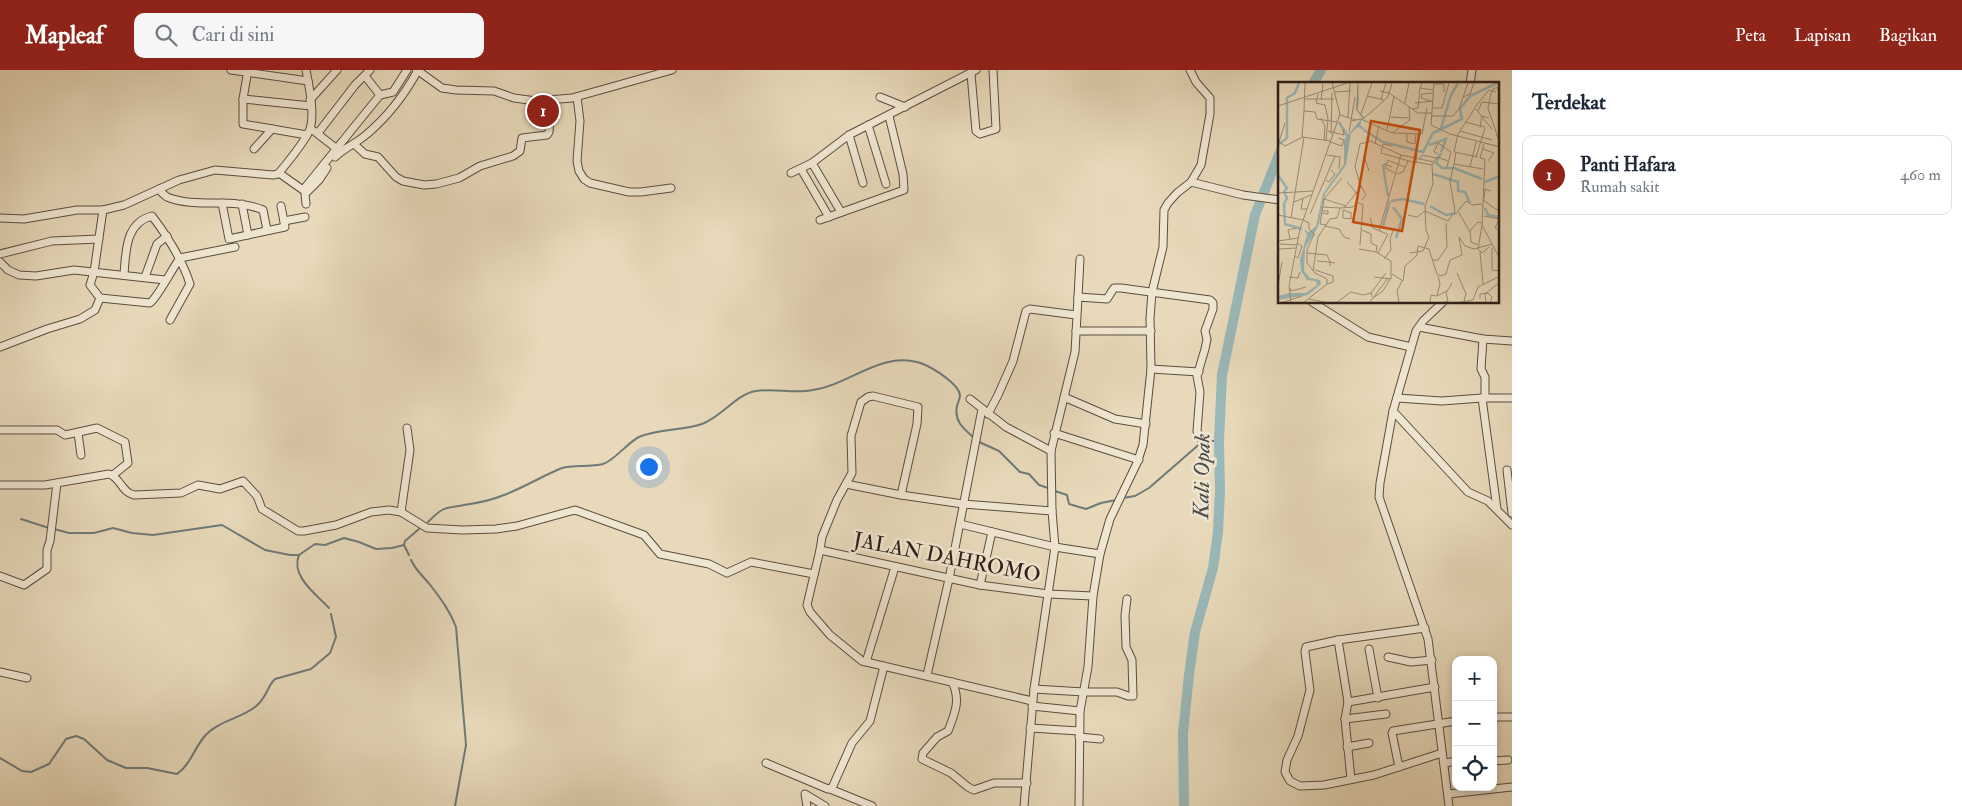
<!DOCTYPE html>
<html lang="id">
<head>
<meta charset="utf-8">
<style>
  :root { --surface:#fff; --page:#f6f6f7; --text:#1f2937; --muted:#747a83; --line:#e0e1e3; --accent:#8f2418 }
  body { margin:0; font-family:"IM FELL Double Pica",serif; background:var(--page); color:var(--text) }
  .controls { position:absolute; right:15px; bottom:15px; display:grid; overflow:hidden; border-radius:10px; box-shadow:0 2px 8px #0003 }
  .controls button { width:45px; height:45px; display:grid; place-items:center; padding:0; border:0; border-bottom:1px solid var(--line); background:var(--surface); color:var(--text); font:25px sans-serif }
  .you { position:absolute; left:648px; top:396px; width:18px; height:18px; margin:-12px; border:4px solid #fff; border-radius:50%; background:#1a73e8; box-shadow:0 0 0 8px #1a73e833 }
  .badge { display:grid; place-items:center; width:32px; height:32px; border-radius:50%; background:var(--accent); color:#fff; font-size:16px; font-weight:700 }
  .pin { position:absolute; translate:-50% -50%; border:2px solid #fff; box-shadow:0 1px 5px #0006 }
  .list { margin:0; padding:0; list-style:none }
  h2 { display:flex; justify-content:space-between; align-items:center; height:65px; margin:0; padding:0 20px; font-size:21px }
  h2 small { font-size:16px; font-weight:400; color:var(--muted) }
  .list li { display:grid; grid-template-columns:32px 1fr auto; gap:15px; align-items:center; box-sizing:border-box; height:80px; margin:0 10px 10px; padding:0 10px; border:1px solid var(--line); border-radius:10px }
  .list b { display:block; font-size:19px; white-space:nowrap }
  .list p { margin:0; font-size:16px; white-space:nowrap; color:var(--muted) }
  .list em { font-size:16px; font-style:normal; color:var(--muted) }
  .icon { flex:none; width:28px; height:28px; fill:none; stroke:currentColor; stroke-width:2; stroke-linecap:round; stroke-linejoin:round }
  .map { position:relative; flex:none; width:1512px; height:736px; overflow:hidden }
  header { display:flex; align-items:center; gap:30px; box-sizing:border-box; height:70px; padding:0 25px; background:var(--accent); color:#fff }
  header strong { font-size:24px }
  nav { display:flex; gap:28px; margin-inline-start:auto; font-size:18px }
  .search { width:350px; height:45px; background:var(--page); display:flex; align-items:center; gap:12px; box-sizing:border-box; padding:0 18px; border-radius:10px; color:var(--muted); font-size:19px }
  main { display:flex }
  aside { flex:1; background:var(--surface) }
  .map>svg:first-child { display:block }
</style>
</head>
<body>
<header>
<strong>Mapleaf</strong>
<div class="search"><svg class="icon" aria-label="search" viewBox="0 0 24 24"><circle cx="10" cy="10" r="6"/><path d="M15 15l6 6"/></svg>Cari di sini</div>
<nav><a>Peta</a><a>Lapisan</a><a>Bagikan</a></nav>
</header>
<main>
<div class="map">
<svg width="1512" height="736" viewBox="0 0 1512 736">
  <rect width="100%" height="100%" fill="#e7d9ba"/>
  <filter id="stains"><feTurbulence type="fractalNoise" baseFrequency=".004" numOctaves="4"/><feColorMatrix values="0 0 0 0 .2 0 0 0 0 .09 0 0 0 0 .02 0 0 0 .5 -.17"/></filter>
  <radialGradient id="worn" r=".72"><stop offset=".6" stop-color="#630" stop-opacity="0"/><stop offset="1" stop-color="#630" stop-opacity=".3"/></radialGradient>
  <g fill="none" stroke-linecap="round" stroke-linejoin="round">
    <g stroke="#6f7a79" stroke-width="2">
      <polyline points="977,371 999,381 1020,402 1029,404 1039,415 1048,418"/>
      <polyline points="1055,421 1067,425 1069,434 1086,439 1101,433 1116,430"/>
      <polyline points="1123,428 1135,426 1149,418 1203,371 1219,371"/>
      <polyline points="21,449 49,458"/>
      <path d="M428,452c4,-4 9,-9 14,-12 7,-4 15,-3 22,-5 14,-2 28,-5 40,-10 21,-8 38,-19 58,-27 10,-3 29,-1 41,-4 12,-4 24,-21 36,-27 20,-9 43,-6 63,-13 20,-7 34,-30 54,-33 19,-3 38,3 57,-1 39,-6 69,-41 110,-26 10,4 36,20 37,31 0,4 -2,7 -3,11 -3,15 6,22 16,31"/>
      <polyline points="54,459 69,463 94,463 113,458 132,463 153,465 222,455 265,480 290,485 299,485 315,474 325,475 344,468 359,472 376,479 392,478 404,475"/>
      <path d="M299,485c-9,21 18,40 30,53"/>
      <polyline points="409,485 404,475 405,471 419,459"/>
      <path d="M411,490c5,11 13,17 20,26 10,13 19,25 25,41l10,118 -11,61"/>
      <path d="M0,688l22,13 9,1 18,-8 17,-25 10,-3 8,3 23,21 19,8h21l30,6c13,-9 17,-25 27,-37 13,-16 36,-18 51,-30 12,-9 11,-19 20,-28l36,-10 19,-16 6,-16 -5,-23"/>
    </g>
    <g stroke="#9ab8b9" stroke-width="10">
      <polyline points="1313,14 1321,0"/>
      <polyline points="1184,736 1183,663 1189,605 1195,562 1213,498 1218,462 1220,421 1219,371 1222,305 1255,145 1280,82"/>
    </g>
    <g stroke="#5c4d40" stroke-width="9">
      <g id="minor">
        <polyline points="231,0 308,11"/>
        <polyline points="248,0 243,29 243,54 307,65"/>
        <polyline points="417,0 442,18 456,20 494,21 514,28 536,31 572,28 672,0"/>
        <polyline points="971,4 976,61 980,64 996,59 993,0"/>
        <polyline points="365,6 380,25"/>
        <polyline points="1470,14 1472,0"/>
        <polyline points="577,27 580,51 577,91 579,101 584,109 590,113 629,122 641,122 671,118"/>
        <polyline points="880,27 905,37"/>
        <polyline points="243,29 311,36"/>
        <polyline points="310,30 337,0"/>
        <polyline points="868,55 886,114"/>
        <polyline points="314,61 337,79"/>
        <polyline points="318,63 355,15 370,0"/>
        <polyline points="849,65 863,113"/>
        <polyline points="354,74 365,84 378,87 396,107 403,111 424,115 436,114 459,108 480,96 513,86 520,81 522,68 547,65 549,62 551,30"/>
        <polyline points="254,79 272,59"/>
        <path d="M335,87c9,-9 22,-14 32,-23 20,-17 38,-40 51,-64"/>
        <polyline points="812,93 841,142"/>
        <polyline points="801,99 829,147"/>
        <polyline points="279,103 303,120 380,25 393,22 407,0"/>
        <polyline points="791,103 812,93 849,65 976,0"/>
        <polyline points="1191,112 1243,125 1280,130"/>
        <path d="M159,119c2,3 5,6 8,8 30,12 66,0 96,13l4,20"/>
        <polyline points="222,133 229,169 285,157 281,136"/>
        <polyline points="242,134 248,165"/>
        <polyline points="306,134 305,124 319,110 327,98"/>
        <path d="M103,140l-9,62 -4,13 10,13 50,5c8,-6 22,-34 30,-45l55,-11"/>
        <path d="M0,148l24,1 53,-9h26l21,-5 55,-25 36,-10 58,5 5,-1c9,-11 27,-32 32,-45 5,-16 -1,-43 -4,-59"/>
        <polyline points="820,150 904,120 903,104 889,46"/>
        <polyline points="284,151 305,147"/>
        <polyline points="0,184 52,171 99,169"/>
        <polyline points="0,192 8,200 19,205 36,206 74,200 165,210"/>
        <path d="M124,204c2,-22 1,-51 28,-58 16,21 30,43 38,68l-20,36"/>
        <polyline points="145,207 157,174 167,166"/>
        <polyline points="1078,227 1080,189"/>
        <polyline points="1312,232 1368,267 1411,277"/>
        <polyline points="1443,232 1423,251 1416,261 1393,341 1468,422 1488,431 1512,455"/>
        <polyline points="1419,257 1483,269 1512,271"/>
        <polyline points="1076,261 1151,261"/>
        <polyline points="1483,269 1481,299 1485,307 1485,328"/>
        <polyline points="0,277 47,259 80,249 95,240 100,228"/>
        <polyline points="1151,299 1199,302"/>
        <polyline points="1064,327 1115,349 1146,354"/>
        <polyline points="1397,328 1442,331 1482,328 1512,328"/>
        <polyline points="1482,328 1497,439"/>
        <polyline points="970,329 1006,357 1051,381"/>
        <polyline points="1393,341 1380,413 1379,427 1428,569 1449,736"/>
        <polyline points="988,344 998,325 1013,291 1026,241 1030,239 1076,245"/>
        <polyline points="0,360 57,360 65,365 97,358 125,372 128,393 113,405"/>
        <polyline points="78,363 81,385"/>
        <polyline points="1054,363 1139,390"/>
        <polyline points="1507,400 1512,443"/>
        <polyline points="846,414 901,425 963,434 1052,441"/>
        <path d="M0,415h45l64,-11c12,4 12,18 25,21l47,-2 17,-8 22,4 23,-8 14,15 5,13 36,22h6l32,-6 35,-13 18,-2 12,2 26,16 35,2 34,-1 21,-3 58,-16 69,25 16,19 49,10 18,9 24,-11 63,12"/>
        <polyline points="401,442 410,380 407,358"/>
        <polyline points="960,454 1055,477 1100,484"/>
        <polyline points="820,480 822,467 837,430 852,403 851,366 861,332 868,327 873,326 918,337 917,354 901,425"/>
        <polyline points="0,506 24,515 47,499 47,480 50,471 57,413"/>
        <polyline points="980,515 992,462"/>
        <polyline points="1425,558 1338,570 1306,577 1305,582 1310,620 1298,666 1287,690 1285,702 1290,711 1300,716 1324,715 1374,705 1442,683"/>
        <polyline points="1338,570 1348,632 1345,649 1351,709"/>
        <polyline points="1369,579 1378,628"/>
        <polyline points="1388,587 1411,592 1432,590"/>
        <polyline points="866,592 895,497"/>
        <polyline points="0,602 27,608"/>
        <polyline points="927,605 949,509 982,339"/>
        <path d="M952,612c9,18 3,31 -4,49l-11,6 -14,16 -1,6 29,14 17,14 6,3 20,-7h33"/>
        <polyline points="1034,619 1084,622 1117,622 1128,626 1133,626 1132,590 1126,577 1125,545 1127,529"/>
        <polyline points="1032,631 862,591 830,565 810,542 807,535 820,480 980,515 1048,524 1093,526"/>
        <polyline points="1348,632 1435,617"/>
        <polyline points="1032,636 1080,641"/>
        <polyline points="1493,647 1512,647"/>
        <polyline points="1345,649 1386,644"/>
        <polyline points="1030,658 1079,661"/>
        <polyline points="1079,667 1100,669"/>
        <polyline points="1347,677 1369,673"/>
        <polyline points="1493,691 1508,690"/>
        <polyline points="766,693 828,719 832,718 852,673 870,651 884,596"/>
        <polyline points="1445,693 1456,691"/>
        <polyline points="1399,697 1392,663 1393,661 1456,651"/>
        <polyline points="830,719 872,736"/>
        <polyline points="1448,724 1512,717"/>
        <polyline points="807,736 805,724 825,736"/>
        <polyline points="1024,736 1034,619 1055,477 1052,441 1051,381 1075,282 1078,227 1107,229 1114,218 1121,218 1210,230 1213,233 1213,239 1205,261 1207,269 1205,279 1197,306 1200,322 1197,361 1200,368"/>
        <polyline points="1079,736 1080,641 1088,597 1093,526 1100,484 1110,449 1137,393 1143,375 1151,299 1150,248 1152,222 1163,177 1164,140 1168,133 1177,123 1191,112 1201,95 1210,44 1210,28 1196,12 1190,0"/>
      </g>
    </g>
    <use href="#minor" stroke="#efe6d2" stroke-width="7"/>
  </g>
  <g text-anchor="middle" stroke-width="5" stroke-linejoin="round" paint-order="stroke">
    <g font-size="21" fill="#2e1e18" stroke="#efe6d2">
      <text transform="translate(947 487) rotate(11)" y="7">JALAN DAHROMO</text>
    </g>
    <g font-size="22" font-style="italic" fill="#4e4c48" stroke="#efe6d2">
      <text transform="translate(1201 406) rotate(-89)" y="8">Kali Opak</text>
    </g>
  </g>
  <g transform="translate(1278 12)">
    <rect width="221" height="221" fill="#e7d9ba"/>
    <path d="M80,1l1,19 -2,8 6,7 -3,8 8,7 -10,-5 -7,6 -5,32 -21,29 -7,33 -13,21 -1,23 6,7 10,2 1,4 -13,11 -30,5v-4l11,-3h17l11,-8 -1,-4 -9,-1 -6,-9 -1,-11 7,-26 -3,-4 5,2 7,-6 7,-32 21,-30v-24l18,-22 -6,-9z" fill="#9ab8b9"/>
    <path fill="none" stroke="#9ab8b9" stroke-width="2.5" d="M61,40l9,15M163,46l10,-33 7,-12M86,48l19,12 40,10 10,-19 29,-14 -2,-10 10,-13 27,-13M0,63l9,-7v-40l8,-5 4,-10M151,63l17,-6 -5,13M163,71l-5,10 6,5h12l28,11M155,92l25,8v9l7,1 5,11M0,93l9,13 -3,4 3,6 -3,6 1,20 17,5M207,100l15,-6M110,114l-5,-30 5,-4M113,119l12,-2 21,5M152,124l16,9 11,-2M115,125l9,12 -6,19M207,126l3,7 12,2M105,144l7,-25"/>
    <path fill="none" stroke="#9d8e79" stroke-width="1" d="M27,1l-1,28 11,1 2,7 20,3M80,1l-1,27 7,8M114,1l-3,10 29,20h14M144,1l-2,5 13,2M156,1l-3,42 19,9 50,13M156,2h10v8M222,6h-6l-3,5 -3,15 12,36M56,10l17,-1M40,12l-2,9 9,2 3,14M89,14l17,4M185,15l7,-3 4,-11M27,17h29M103,17l5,-16M43,18l2,-16M153,19l-10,-3 1,-4 11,-1M127,21l4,-20M137,21l18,-2M0,24l69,-23M197,25l14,-17 7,2M155,26h9l7,-25M134,27l6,-1 2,-20M200,29l4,-9 17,2M83,32l11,-31M62,33l16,5M154,34h21l6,-7 9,-26M70,35l2,-34M113,35l18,1M43,36l4,8 -1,14M84,38l25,-22 2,-5 -9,-2M73,39l10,-2 31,14 18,-13 -1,-13M187,40l20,5M202,46l2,-12 7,2M109,48l7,-34M50,49l16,4 -1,-5M182,49l32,9M71,50l6,-35M115,51l29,1 5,-26M129,51v9l8,2 1,-10M53,52l1,-41M24,55l2,-26M48,58l2,-21M0,59l7,5 18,-9 27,4M1,60l6,-19M52,60l12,4 2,-6 -6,-2M97,62l4,-18M206,62l-4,14 5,1 -3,66 18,34M114,64l-9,-2 -2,9 35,10 1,-9M205,67l11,4 -6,8M176,70l4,-18 17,-26 17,21M176,70l24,5M178,70l-2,12 29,5M160,72l-4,-2 4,-9 13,9M49,73l13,2 -1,12M86,74l5,15M198,75l9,-29M142,77l2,-4 14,3M109,78l18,7M138,80l16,3M114,85l-5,-2 -2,3 10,5M169,85l4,-15M192,85l6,-25M119,92l6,-2 5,-11M48,98l3,2 6,-8 -4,-4M69,100l11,13M83,104l5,9 -4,5M0,111l35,-2M25,116l-2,11h6M46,117l18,-21M206,117l1,-10 5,2M205,118l14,10 3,-4M16,120l17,-7M79,120l6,3 -3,40M45,125l17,1M66,126l17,-21 -6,-20 5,-23 10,-3 31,14 33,7M180,129l8,-10 6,4 10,-1M180,129l12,21M44,131l6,1v-3h-6M73,131l-8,-3v8l8,1v-7M32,132l25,-58M0,133l25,5M130,133l9,2 8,-6 23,10 7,-10 -5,-29 4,-18M206,134l16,3M13,136l13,-81M92,136l3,10 14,6M221,137l-4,9 5,3M25,138l6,3v6l6,6M48,143l-6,-1 4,-25 22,7M204,143l-4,24 4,4 7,-6M47,144l14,3 5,8 6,2M84,148l9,4v9l6,3 -1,6M101,149l22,-76M40,155l12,-18 7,-1 3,-10 13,-1 4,-5M12,157l-2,-9 8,-2M0,159l20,-3M2,162l17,1M200,163l-7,-3 -1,-11 8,-9 4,1M214,166v22l8,1M0,167l18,-1M81,167l17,3 15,9v18l-17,-2M202,170l3,32M29,171l20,2 3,7 5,1M100,171l10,-19M132,171l13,-2 6,-14 -3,-7 -1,-24 8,-22 -1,-19 5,-8 11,4M17,174l3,2 4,-12 -5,-3M106,177l7,-9 -1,-11 4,-11M155,178h5l9,-13 -1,-24M39,179l13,1v4M37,188l18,6v6l-6,2M35,189l5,-34M179,191l9,21 -2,7M114,192l11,7 2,-15 12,-11 1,-9 11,3 8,25 4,2 5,-2 4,-14 12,-5 -3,-18 6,9 9,3 18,-5M11,195l9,1 2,-6M0,204l4,-24M12,206l1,3 15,-4M93,211l15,-20M159,213l3,-11 -2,-8M95,216l10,-7 7,-12M31,217l19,4M202,217v-5l8,-1 4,4 -2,6M167,220l3,-1 -2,-8 6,-10M3,221l21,-7M13,221l-2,-17 11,-57 40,-115 -8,-31M25,221l24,-19v-5l-12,-6 -8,-10v-13l7,-16M58,221l15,-11 12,3 8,-2 1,4M91,221l19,-25M121,221l-2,-12 5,-10M152,221l1,-8 6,1 10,-5M178,221l17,-3 5,-13 22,-11M208,221l-1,-9 15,-12"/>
    <path fill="#cc500e" fill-opacity="0.15" stroke="#cc500e" stroke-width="2.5" d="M93,39l49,9 -18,101 -49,-9z"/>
    <rect width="221" height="221" fill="none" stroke="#2e1e18" stroke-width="2.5"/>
  </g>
  <rect width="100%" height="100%" filter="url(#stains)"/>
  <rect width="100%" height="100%" fill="url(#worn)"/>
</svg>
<div class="controls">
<button>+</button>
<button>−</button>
<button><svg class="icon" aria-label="locate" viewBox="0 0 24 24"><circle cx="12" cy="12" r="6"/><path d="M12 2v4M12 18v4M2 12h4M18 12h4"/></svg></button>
</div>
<div class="you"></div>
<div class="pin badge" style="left:543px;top:41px">1</div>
</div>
<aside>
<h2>Terdekat<small></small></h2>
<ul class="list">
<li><span class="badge">1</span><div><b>Panti Hafara</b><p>Rumah sakit</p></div><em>460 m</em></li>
</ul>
</aside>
</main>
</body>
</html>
